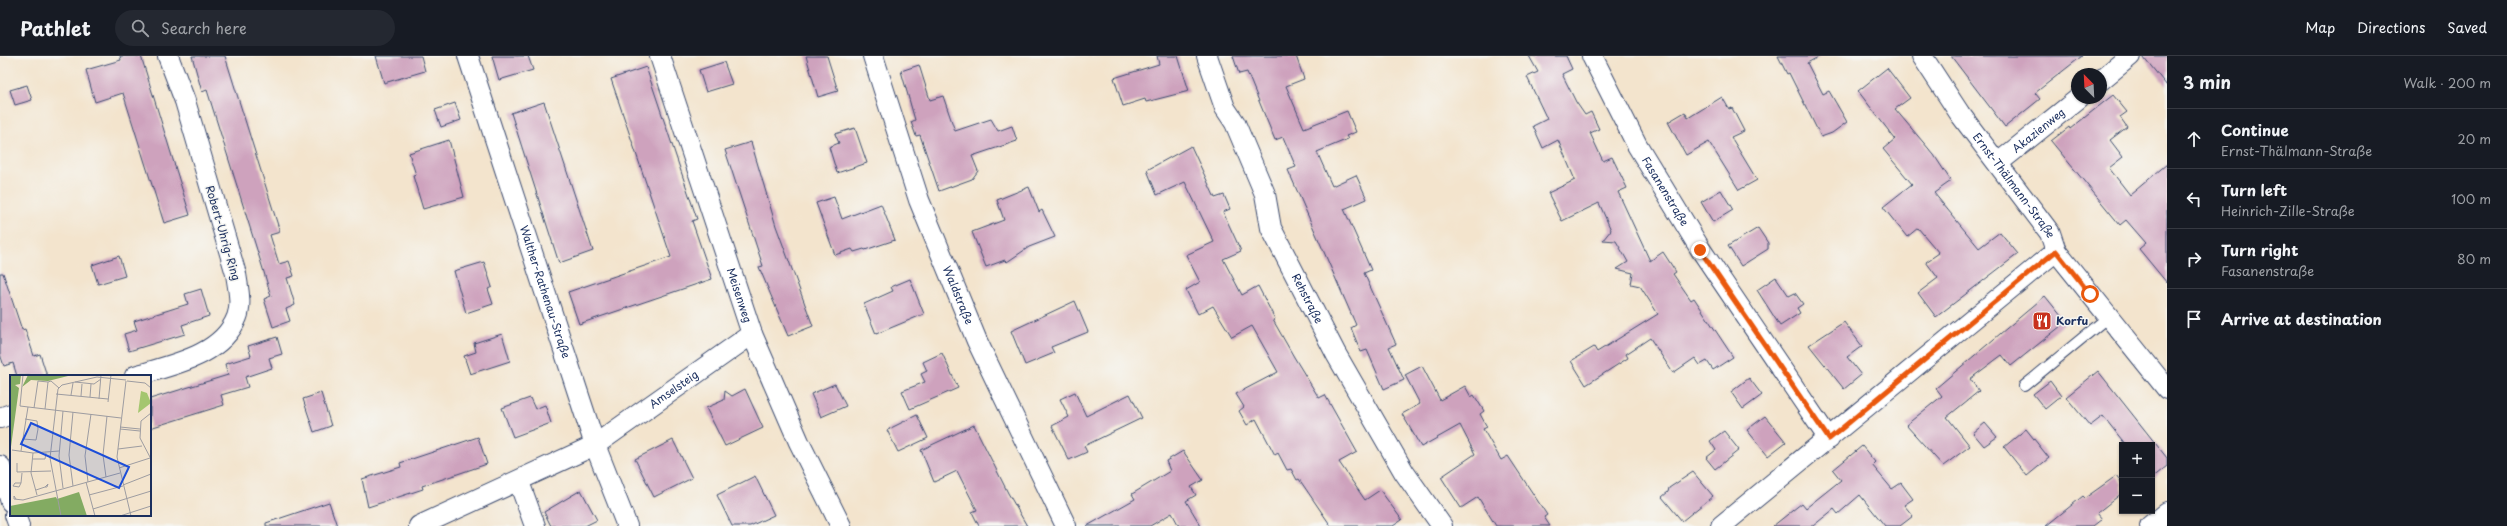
<!DOCTYPE html>
<html lang="en">
<head>
<meta charset="utf-8">
<style>
  :root { --surface:#171b24; --page:#242831; --text:#f1f3f6; --muted:#9ea1a6; --line:#363941 }
  body { margin:0; font-family:"Playpen Sans",sans-serif; background:var(--page); color:var(--text) }
  .controls { position:absolute; right:12px; bottom:12px; display:grid; overflow:hidden; border-radius:0px; box-shadow:0 1px 3px #0004 }
  .controls button { width:36px; height:36px; display:grid; place-items:center; padding:0; border:0; border-bottom:1px solid var(--line); background:var(--surface); color:var(--text); font:20px sans-serif }
  .compass { position:absolute; left:2071px; top:12px; width:36px; height:36px; border-radius:50%; background:var(--surface); box-shadow:0 1px 3px #0004; rotate:336deg }
  .stop { position:absolute; width:12px; height:12px; margin:-9px; border:3px solid #ea580c; border-radius:50%; background:#fff }
  .stop.end { background:#ea580c; border-color:#fff; box-shadow:0 1px 4px #0008 }
  .list { margin:0; padding:0; list-style:none }
  h2 { display:flex; justify-content:space-between; align-items:center; height:52px; margin:0; padding:0 16px; font-size:17px }
  h2 small { font-size:13px; font-weight:400; color:var(--muted) }
  .list li { display:grid; grid-template-columns:26px 1fr auto; gap:12px; align-items:center; box-sizing:border-box; height:60px; padding:0 16px; border-top:1px solid var(--line) }
  .list b { display:block; font-size:15px; white-space:nowrap }
  .list p { margin:0; font-size:13px; white-space:nowrap; color:var(--muted) }
  .list em { font-size:13px; font-style:normal; color:var(--muted) }
  .icon { flex:none; width:22px; height:22px; fill:none; stroke:currentColor; stroke-width:2; stroke-linecap:round; stroke-linejoin:round }
  .map { position:relative; flex:none; width:2167px; height:470px; overflow:hidden }
  header { display:flex; align-items:center; gap:24px; box-sizing:border-box; height:56px; padding:0 20px; background:var(--surface); border-bottom:1px solid var(--line) }
  header strong { font-size:19px }
  nav { display:flex; gap:22px; margin-inline-start:auto; font-size:14px }
  .search { width:280px; height:36px; background:var(--page); display:flex; align-items:center; gap:10px; box-sizing:border-box; padding:0 14px; border-radius:22px; color:var(--muted); font-size:15px }
  main { display:flex }
  aside { flex:1; background:var(--surface) }
  .map>svg:first-child { display:block }
</style>
</head>
<body>
<header>
<strong>Pathlet</strong>
<div class="search"><svg class="icon" aria-label="search" viewBox="0 0 24 24"><circle cx="10" cy="10" r="6"/><path d="M15 15l6 6"/></svg>Search here</div>
<nav><a>Map</a><a>Directions</a><a>Saved</a></nav>
</header>
<main>
<div class="map">
<svg width="2167" height="470" viewBox="0 0 2167 470">
  <rect width="100%" height="100%" fill="#f6f6f2"/>
  <filter id="ink" filterUnits="userSpaceOnUse"><feTurbulence type="fractalNoise" baseFrequency=".025" numOctaves="2"/><feDisplacementMap in="SourceGraphic" scale="8" xChannelSelector="R" yChannelSelector="G"/><feConvolveMatrix kernelMatrix="1 2 1 2 8 2 1 2 1" color-interpolation-filters="sRGB"/></filter>
  <filter id="wash" filterUnits="userSpaceOnUse"><feTurbulence type="fractalNoise" baseFrequency=".012" numOctaves="4" result="noise"/><feDisplacementMap in="SourceGraphic" scale="16" xChannelSelector="R" yChannelSelector="G"/><feGaussianBlur stdDeviation="0.9" result="paint"/><feColorMatrix in="noise" values="0 0 0 0 0 0 0 0 0 0 0 0 0 0 0 0 0 1.4 0 .05"/><feComposite in="paint" operator="in"/></filter>
  <g filter="url(#wash)">
    <rect width="100%" height="100%" fill="#f3e4cd"/>
    <g id="blocks">
      <g fill="#cea2bd">
        <polygon points="120,0 141,0 190,159 164,167 123,37 95,46 86,14 121,4"/>
        <polygon points="192,0 225,0 280,176 270,179 279,208 289,205 294,220 287,222 295,249 286,253 290,265 273,271 264,243 271,240 263,213 207,34 202,36"/>
        <polygon points="376,0 421,0 425,15 384,27"/>
        <polygon points="492,0 528,0 533,14 499,24"/>
        <polygon points="806,0 827,0 838,35 818,41"/>
        <polygon points="1157,0 1178,0 1189,35 1146,46 1145,43 1123,50 1114,22 1159,8"/>
        <polygon points="1233,0 1296,0 1304,23 1286,30 1304,72 1347,55 1356,76 1346,80 1348,83 1317,96 1332,130 1356,119 1367,143 1344,153 1371,214 1364,217 1396,288 1389,291 1404,324 1384,333 1367,294 1361,296 1351,272 1356,269 1288,114 1296,111 1289,95 1283,81 1275,84 1247,16 1239,18"/>
        <polygon points="1529,0 1566,0 1572,13 1562,18 1576,46 1585,59 1591,56 1599,73 1590,77 1603,105 1612,101 1627,132 1618,136 1650,205 1663,196 1676,216 1673,218 1691,244 1694,242 1733,301 1713,314 1707,305 1700,309 1695,302 1673,317 1650,282 1626,298 1628,302 1586,329 1571,305 1594,291 1597,296 1658,258 1640,230 1631,228 1633,217 1617,213 1628,206 1616,185 1603,184 1611,174 1599,147 1562,165 1548,137 1575,124 1558,84 1543,92 1533,70 1547,63 1527,21 1538,16"/>
        <polygon points="1778,0 1820,0 1807,7 1823,38 1829,35 1847,66 1832,77 1821,81 1789,17 1787,18"/>
        <polygon points="1951,0 2082,0 2035,37 2040,43 2005,71"/>
        <polygon points="2143,0 2167,0 2167,30"/>
        <polygon points="724,6 732,28 706,36 699,14"/>
        <polygon points="919,9 930,44 943,40 955,75 991,63 998,75 1012,70 1017,85 972,100 978,115 972,123 939,135 920,79 916,80 911,66 915,64 901,15"/>
        <polygon points="646,11 697,163 692,165 712,223 579,268 568,236 671,201 611,23"/>
        <polygon points="1887,12 1910,42 1895,53 1934,99 1951,125 1934,137 1979,192 2000,176 2018,198 1936,261 1918,237 1938,222 1926,206 1939,197 1918,172 1907,181 1883,151 1912,128 1883,93 1895,83 1858,35"/>
        <polygon points="27,29 32,44 15,49 10,34"/>
        <polygon points="2113,39 2127,56 2120,61 2127,71 2110,84 2123,101 2109,112 2130,139 2167,108 2167,227 2139,193 2146,187 2126,164 2120,169 2051,85 2069,71 2070,73"/>
        <polygon points="1722,41 1729,53 1732,52 1744,75 1731,81 1757,124 1739,134 1709,86 1686,99 1668,66 1685,56 1688,62"/>
        <polygon points="544,46 593,195 559,207 511,57"/>
        <polygon points="455,47 461,64 441,71 435,54"/>
        <polygon points="855,72 867,107 837,117 829,91 839,87 835,78"/>
        <polygon points="449,84 464,141 423,153 413,120 416,119 409,97"/>
        <polygon points="751,86 776,170 813,270 788,280 759,211 763,210 725,94"/>
        <polygon points="1191,90 1215,142 1224,139 1230,153 1223,156 1241,195 1223,203 1242,239 1258,230 1275,263 1273,264 1294,301 1319,342 1325,339 1357,396 1339,406 1365,444 1380,434 1402,464 1393,470 1331,470 1299,423 1297,424 1291,413 1287,414 1278,397 1275,399 1256,363 1247,369 1239,355 1244,351 1236,338 1278,316 1252,270 1232,281 1213,250 1198,258 1186,234 1200,226 1186,199 1214,186 1185,126 1157,139 1147,114"/>
        <polygon points="1029,131 1039,156 1042,154 1055,181 1029,191 1007,206 1005,204 986,211 972,176 1004,164 997,144"/>
        <polygon points="1721,134 1733,154 1713,166 1701,146"/>
        <polygon points="834,141 842,163 881,148 895,184 865,194 864,193 854,196 852,193 835,199 816,147"/>
        <polygon points="1758,172 1768,187 1768,193 1741,210 1728,190"/>
        <polygon points="119,200 125,220 98,228 92,209"/>
        <polygon points="484,206 492,231 488,233 493,248 466,257 454,215"/>
        <polygon points="0,217 3,217 22,274 25,273 34,300 40,298 47,320 17,320 13,307 4,310 0,298"/>
        <polygon points="1776,221 1789,240 1795,237 1803,248 1797,252 1800,257 1780,270 1757,234"/>
        <polygon points="910,223 924,258 876,278 864,248 893,235 891,231"/>
        <polygon points="201,233 209,260 182,269 185,278 129,295 124,278 137,274 134,265 188,248 185,238"/>
        <polygon points="2045,240 2066,266 2011,310 2002,299 1970,323 1979,335 1947,361 1970,390 1943,410 1906,369 1942,340 1936,332"/>
        <polygon points="1075,245 1088,276 1051,291 1054,297 1025,309 1011,275"/>
        <polygon points="1844,266 1862,290 1847,301 1861,319 1844,333 1809,289"/>
        <polygon points="502,278 510,305 470,318 464,300 476,296 474,287"/>
        <polygon points="277,281 282,298 269,302 272,312 245,321 248,331 221,339 224,349 150,372 150,343 228,319 225,308 251,300 248,290"/>
        <polygon points="942,297 958,332 910,353 902,335 925,326 921,318 927,315 923,306"/>
        <polygon points="1422,310 1440,344 1465,330 1471,341 1474,339 1484,355 1480,358 1487,371 1483,373 1501,404 1508,400 1547,459 1544,461 1550,470 1496,470 1478,441 1461,452 1441,421 1475,398 1460,369 1421,391 1402,358 1420,348 1405,319"/>
        <polygon points="2098,315 2167,402 2167,410 2152,422 2152,389 2126,389 2103,360 2090,370 2066,341"/>
        <polygon points="1749,322 1762,339 1743,353 1731,336"/>
        <polygon points="2050,325 2061,340 2045,353 2033,338"/>
        <polygon points="835,328 846,350 821,361 811,338"/>
        <polygon points="745,333 763,372 725,390 706,352 724,344 725,335 732,340"/>
        <polygon points="1075,336 1086,360 1130,338 1142,362 1084,390 1087,396 1069,404 1052,370 1069,361 1060,343"/>
        <polygon points="321,337 331,370 314,376 303,343"/>
        <polygon points="530,342 535,353 545,349 551,367 513,381 502,352"/>
        <polygon points="917,359 928,382 898,396 887,374"/>
        <polygon points="1765,360 1786,386 1768,400 1747,374"/>
        <polygon points="1985,367 1997,381 1984,390 1973,377"/>
        <polygon points="974,369 1008,437 1027,470 979,470 972,456 977,454 957,415 934,426 921,394"/>
        <polygon points="2026,373 2049,402 2027,420 2004,391"/>
        <polygon points="1724,375 1739,394 1715,413 1706,402 1716,394 1710,385"/>
        <polygon points="478,381 487,408 422,430 423,433 368,451 362,423 401,411 400,407"/>
        <polygon points="673,384 692,422 654,441 635,403"/>
        <polygon points="1862,390 1875,406 1872,409 1892,433 1901,427 1913,443 1904,449 1913,460 1900,470 1885,470 1860,439 1838,458 1834,453 1813,470 1773,470 1802,447 1806,452 1841,424 1833,414"/>
        <polygon points="1183,395 1203,424 1191,431 1196,439 1186,445 1201,470 1179,470 1172,457 1150,470 1087,470 1135,443 1132,438 1170,415 1166,405"/>
        <polygon points="1693,416 1713,440 1682,465 1662,441 1668,436 1669,432"/>
        <polygon points="755,420 774,459 750,470 732,470 717,439"/>
        <polygon points="2116,420 2122,428 2122,437 2097,457 2102,463 2093,470 2046,470 2083,440 2085,442"/>
        <polygon points="581,434 597,464 585,470 551,470 544,456"/>
        <polygon points="329,446 337,470 266,470 266,467"/>
      </g>
    </g>
  </g>
  <g filter="url(#ink)">
    <use href="#blocks" fill-opacity="0" stroke="#3b4a6f" stroke-width="1"/>
    <g fill="none" stroke-linecap="round" stroke-linejoin="round">
      <g stroke="#3b4a6f" stroke-width="12">
        <polyline id="service" points="2024,330 2108,261"/>
      </g>
      <g stroke="#3b4a6f" stroke-width="22">
        <g id="minor">
          <path id="s1" d="M468,0l127,389 32,81"/>
          <path id="s2" d="M660,0l92,278 47,108 42,84"/>
          <path id="s3" d="M873,0l46,144 58,141 89,185"/>
          <path id="s4" d="M1207,0l18,52 10,15 30,71 6,34 65,126 68,118 38,54"/>
          <path id="s5" d="M1592,0l45,89 64,105 128,189"/>
          <path id="s6" d="M1922,0l38,58 90,119 6,18 111,138"/>
          <polyline points="2101,24 2130,0"/>
          <path id="s7" d="M1998,107l81,-65"/>
          <path d="M135,320c36,-11 87,-20 102,-59 5,-13 1,-29 -1,-43l-51,-173 -17,-45"/>
          <polyline points="0,362 11,358"/>
          <polyline points="0,410 11,446"/>
          <polyline points="519,426 535,470"/>
          <polyline points="15,459 19,470"/>
          <path id="s8" d="M419,470l176,-81 157,-111"/>
          <polyline points="1721,470 2056,195"/>
          <polyline points="2150,470 2167,456"/>
        </g>
      </g>
      <use href="#service" stroke="#fff" stroke-width="10"/>
      <use href="#minor" stroke="#fff" stroke-width="20"/>
    </g>
  </g>
  <g fill="none" stroke-linecap="round" stroke-linejoin="round" filter="url(#ink)">
    <polyline stroke="#ea580c" stroke-width="5" points="1700,194 1829,383 2056,195 2090,238"/>
  </g>
  <defs>
    <g id="restaurant-square" transform="scale(1)"><rect x="-9" y="-9" width="18" height="18" rx="4" fill="#c8321e" stroke="#f6f6f2"/><path d="M-5-6h1v4h1v-4h1v4h1v-4h1v5L-1.5 .5V6h-2V.5L-5-1ZM5-6V6H3V1.5H1.5Q1.5-4 5-6Z" fill="#fff"/></g>
  </defs>
  <g fill-rule="evenodd">
    <use href="#restaurant-square" x="2042" y="265"/>
  </g>
  <g text-anchor="middle" stroke-width="3" stroke-linejoin="round" paint-order="stroke">
    <g font-size="11" fill="#1b2f5e" stroke="#f6f6f2">
      <text dy="4" stroke="none"><textPath href="#s7" startOffset="52">Akazienweg</textPath></text>
      <text dy="4" stroke="none"><textPath href="#s6" startOffset="159">Ernst-Thälmann-Straße</textPath></text>
      <text dy="4" stroke="none"><textPath href="#s5" startOffset="154">Fasanenstraße</textPath></text>
      <text transform="translate(223 177) rotate(74)" y="4">Robert-Uhrig-Ring</text>
      <text dy="4" stroke="none"><textPath href="#s1" startOffset="248">Walther-Rathenau-Straße</textPath></text>
      <text dy="4" stroke="none"><textPath href="#s2" startOffset="252">Meisenweg</textPath></text>
      <text dy="4" stroke="none"><textPath href="#s3" startOffset="254">Waldstraße</textPath></text>
      <text dy="4" stroke="none"><textPath href="#s4" startOffset="264">Rehstraße</textPath></text>
      <text dy="4" stroke="none"><textPath href="#s8" startOffset="290">Amselsteig</textPath></text>
    </g>
    <g font-size="11" font-weight="bold" fill="#1b2f5e" stroke="#f6f6f2" text-anchor="start">
      <text x="2056" y="269">Korfu</text>
    </g>
  </g>
  <g transform="translate(10 319)">
    <rect width="141" height="141" fill="#f3e4cd"/>
    <path d="M131,16l6,2 4,10 -13,10z" fill="#a4c66f"/>
    <path d="M0,0h11l-1,9 -5,1 4,3 -9,66zM18,0h44l-24,6 -17,-1 -9,7zM69,117l8,24h-77v-10l46,-9 1,2z" fill="#83ab62"/>
    <path fill="none" stroke="#9d9ca1" stroke-width="1" d="M13,0l-3,31 101,12M116,6l-9,76 14,59M117,6l18,2 6,5M38,7l3,-1 8,7M65,7l19,2 7,-5M46,19l52,5M61,20l2,-12M71,21l1,-12M80,22l1,-13M89,24l2,-24M98,27l3,-27M24,33l4,-27 10,1 -3,27M53,36l-4,45 4,32M141,38l-10,8 -1,17 11,21M110,52l20,2M110,54l20,2M13,64l13,1 2,-11 -1,-8 -12,-2M108,74l24,-3M2,75l21,3 26,-2M11,76l7,-44M23,78l-2,20 6,22M23,84h12l1,-6M7,88v9l34,-1M109,93l31,-10M96,102l-3,-22 4,-39M76,107l9,34M78,107l-3,-26 6,-42M11,108l-2,4 -6,-1 2,-3h6l1,-10M113,110l28,-11M63,111l-4,-31 4,-43M26,115l9,-3h2l1,-3 -3,3M79,120l34,-9M6,124l-2,-3v3l9,1 97,-27M83,134l58,-18M51,141l-11,-58 8,-69 4,-4 35,-8 29,3M110,141l31,-10"/>
    <path fill="#1d4ed8" fill-opacity="0.15" stroke="#1d4ed8" stroke-width="2" d="M21,48l98,44 -10,21 -98,-44z"/>
    <rect width="141" height="141" fill="none" stroke="#1b2f5e" stroke-width="2"/>
  </g>
</svg>
<div class="controls">
<button>+</button>
<button>−</button>
</div>
<svg class="compass" viewBox="-18 -18 36 36"><path d="M0-13l5 13h-10z" fill="#e53935"/><path d="M0 13l5-13h-10z" fill="#9ea1a6"/></svg>
<div class="stop" style="left:2090px;top:238px"></div>
<div class="stop end" style="left:1700px;top:194px"></div>
</div>
<aside>
<h2>3 min<small>Walk · 200 m</small></h2>
<ul class="list">
<li><svg class="icon" aria-label="ahead" viewBox="0 0 24 24"><path d="M12 20V5M6 11l6-6 6 6"/></svg><div><b>Continue</b><p>Ernst-Thälmann-Straße</p></div><em>20 m</em></li>
<li><svg class="icon" aria-label="left" viewBox="0 0 24 24"><path d="M17 20v-9H6M10 6l-5 5 5 5"/></svg><div><b>Turn left</b><p>Heinrich-Zille-Straße</p></div><em>100 m</em></li>
<li><svg class="icon" aria-label="right" viewBox="0 0 24 24"><path d="M7 20v-9h11M14 6l5 5-5 5"/></svg><div><b>Turn right</b><p>Fasanenstraße</p></div><em>80 m</em></li>
<li><svg class="icon" aria-label="arrive" viewBox="0 0 24 24"><path d="M6 21V4h12l-3 4 3 4H6"/></svg><div><b>Arrive at destination</b></div></li>
</ul>
</aside>
</main>
</body>
</html>
